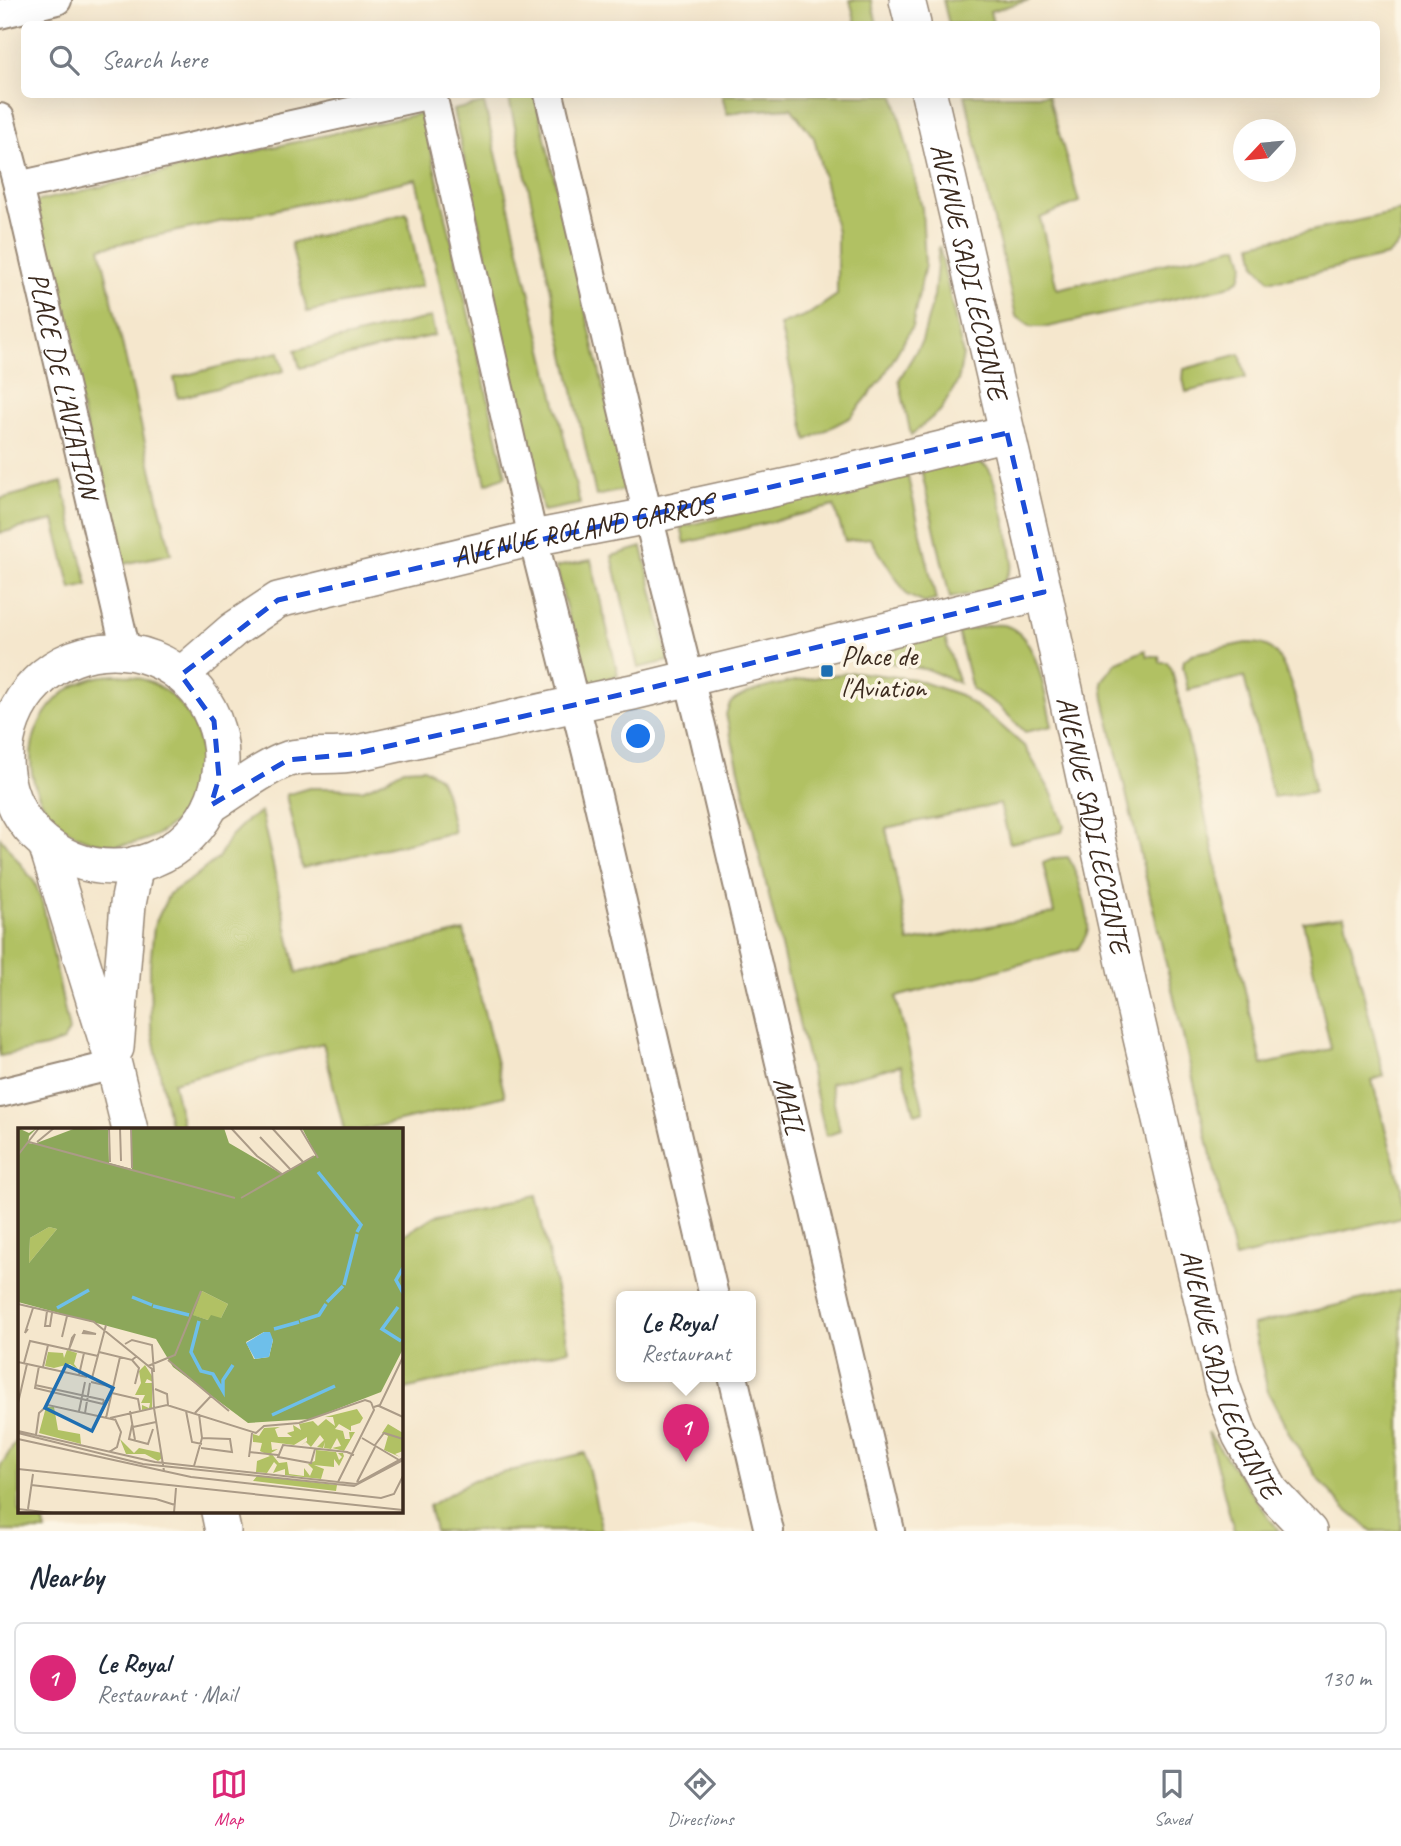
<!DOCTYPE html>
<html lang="en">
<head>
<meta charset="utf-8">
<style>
  :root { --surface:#fff; --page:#f6f6f7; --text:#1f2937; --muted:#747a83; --line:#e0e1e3; --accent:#db2777 }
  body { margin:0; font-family:Caveat,sans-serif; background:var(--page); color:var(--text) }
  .compass { position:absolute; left:1233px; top:119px; width:63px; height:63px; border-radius:50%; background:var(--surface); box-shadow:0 7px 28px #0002; rotate:244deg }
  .you { position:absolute; left:639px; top:737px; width:24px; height:24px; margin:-18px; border:5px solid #fff; border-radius:50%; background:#1a73e8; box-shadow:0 0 0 10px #1a73e833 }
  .badge { display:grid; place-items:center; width:46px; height:46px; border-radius:50%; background:var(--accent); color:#fff; font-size:23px; font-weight:700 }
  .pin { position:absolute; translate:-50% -58px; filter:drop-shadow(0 2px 4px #0008) }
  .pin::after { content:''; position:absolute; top:37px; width:24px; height:21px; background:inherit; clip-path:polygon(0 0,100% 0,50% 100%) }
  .popup { position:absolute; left:616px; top:1291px; width:140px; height:91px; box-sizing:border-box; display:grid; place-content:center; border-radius:10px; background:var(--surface); filter:drop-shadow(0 2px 5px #0005); font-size:23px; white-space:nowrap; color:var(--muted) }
  .popup b { font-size:26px; color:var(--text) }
  .popup::after { content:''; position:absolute; left:50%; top:100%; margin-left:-14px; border:14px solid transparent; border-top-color:var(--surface) }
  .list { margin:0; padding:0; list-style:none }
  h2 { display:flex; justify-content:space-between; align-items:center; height:91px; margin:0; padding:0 28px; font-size:30px }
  h2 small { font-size:23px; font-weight:400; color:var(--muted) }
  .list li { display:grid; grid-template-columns:46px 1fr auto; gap:21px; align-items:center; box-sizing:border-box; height:112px; margin:0 14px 14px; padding:0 14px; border:2px solid var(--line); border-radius:10px }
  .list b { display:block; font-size:26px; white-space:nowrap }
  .list p { margin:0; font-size:23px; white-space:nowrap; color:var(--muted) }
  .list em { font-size:23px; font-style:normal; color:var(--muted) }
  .icon { flex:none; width:38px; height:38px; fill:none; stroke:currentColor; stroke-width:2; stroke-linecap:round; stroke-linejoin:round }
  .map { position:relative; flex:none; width:1401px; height:1531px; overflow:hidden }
  .search { position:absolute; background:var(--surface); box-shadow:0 7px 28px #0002; left:21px; right:21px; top:21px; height:77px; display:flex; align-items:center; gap:18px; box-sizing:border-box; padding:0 24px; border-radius:10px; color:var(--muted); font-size:26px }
  .sheet { height:217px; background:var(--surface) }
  nav { display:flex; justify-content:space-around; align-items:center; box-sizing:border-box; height:98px; border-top:2px solid var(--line); background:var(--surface); font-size:19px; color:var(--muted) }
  nav a { display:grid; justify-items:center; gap:4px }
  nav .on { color:var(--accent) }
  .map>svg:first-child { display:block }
</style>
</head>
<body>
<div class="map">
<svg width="1401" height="1531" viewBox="0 0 1401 1531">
  <rect width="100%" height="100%" fill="#fcf5e5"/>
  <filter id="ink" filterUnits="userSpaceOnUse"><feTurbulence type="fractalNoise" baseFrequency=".0143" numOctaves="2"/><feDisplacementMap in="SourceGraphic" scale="14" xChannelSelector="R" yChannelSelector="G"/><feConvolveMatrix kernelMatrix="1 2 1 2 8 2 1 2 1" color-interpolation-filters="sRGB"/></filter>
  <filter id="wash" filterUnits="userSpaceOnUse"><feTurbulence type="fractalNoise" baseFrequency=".00686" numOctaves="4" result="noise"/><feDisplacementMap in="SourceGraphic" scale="28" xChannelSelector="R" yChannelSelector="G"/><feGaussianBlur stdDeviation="1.57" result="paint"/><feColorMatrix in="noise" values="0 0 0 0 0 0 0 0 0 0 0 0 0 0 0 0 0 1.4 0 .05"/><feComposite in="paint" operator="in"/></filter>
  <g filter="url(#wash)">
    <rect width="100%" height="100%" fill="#f5e7cd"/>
    <g fill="#b1c164" stroke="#767641" stroke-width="2">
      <polygon points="850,0 871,0 877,24 856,24"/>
      <polygon points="943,0 1030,0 990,11 993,24 949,24"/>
      <polygon points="508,94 535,95 627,489 596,496"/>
      <polygon points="722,95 894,95 922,208 925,265 912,327 882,379 851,417 807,440 780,325 809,314 837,295 837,232 814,138 791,108 742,111 727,114"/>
      <polygon points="965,95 1048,95 1079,202 1040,218 1057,289 1239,246 1244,264 1240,279 1227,287 1048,327 1031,327 1016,316"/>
      <polygon points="484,103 580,504 543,511 453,110"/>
      <polygon points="422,113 506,476 486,484 416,179 100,248 171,554 118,565 34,202"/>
      <polygon points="1401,211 1401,243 1387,256 1287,279 1269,280 1256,265 1252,244"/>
      <polygon points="407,213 422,286 307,312 291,243"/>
      <polygon points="939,246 963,355 958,381 941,410 911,435 899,380 922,341 934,296"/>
      <polygon points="431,317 435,335 300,368 295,350"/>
      <polygon points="279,352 284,371 178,398 174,378"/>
      <polygon points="1240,354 1246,378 1186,392 1183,379 1184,369"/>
      <path d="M963,459c9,1 18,2 25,9 7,9 26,83 24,95 -1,5 -6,16 -10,20 -11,9 -39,12 -52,15l-29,-129z"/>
      <polygon points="907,473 936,600 924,603 907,595 870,538 845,541 834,506 685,543 681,527"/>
      <polygon points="62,482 88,585 71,589 54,520 0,533 0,499"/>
      <polygon points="642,547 669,661 638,668 612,556"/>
      <polygon points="591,560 618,675 585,685 556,567"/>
      <path d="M990,625c5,0 13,-1 17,1 32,11 38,71 45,100l-27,6 -26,-26 -27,-17 -14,-57z"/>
      <polygon points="944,635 959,683 929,670 890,663 848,659"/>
      <path d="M1246,643c10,0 18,0 26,7 22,17 35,100 41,130l1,12 -41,5 -29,-120 -56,13 -5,-23 1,-7 8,-6z"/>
      <polygon points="1145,650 1147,656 1159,656 1160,662 1167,662 1172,670 1262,1065 1331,1049 1303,922 1344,916 1384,1076 1372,1080 1401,1187 1401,1217 1235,1258 1104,699 1102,681 1117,662"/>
      <path d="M855,672l59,7 46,16 37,27 28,25 27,47 12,32 -2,6 -52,11 -10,-39 -114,24 23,114 145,-29 -11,-50 12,-5 13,-1c8,12 22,57 20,72 0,6 -7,14 -10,20l-182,48 28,114 -9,3 -14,-49 -71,18 10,48 -14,5 -100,-421c1,-4 2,-8 4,-11 13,-18 101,-29 125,-32z"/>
      <circle cx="116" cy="760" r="85"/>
      <polygon points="424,768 439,778 445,792 454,832 302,868 286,795 309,788 333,788 362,790 383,781 404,769"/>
      <polygon points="261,812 297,973 464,931 505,1096 362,1130 344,1130 323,1043 173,1082 184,1130 171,1130 151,1026 150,966 154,926 169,894 193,878 218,858 230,837 247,820"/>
      <polygon points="0,837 35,883 43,905 69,1031 63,1041 46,1047 0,1056"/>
      <polygon points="536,1196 569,1350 405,1389 401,1373 401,1237 434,1216"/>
      <polygon points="1401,1290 1401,1531 1372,1531 1345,1509 1318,1478 1293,1441 1268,1392 1253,1325"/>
      <polygon points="1208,1432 1279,1531 1234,1531"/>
      <polygon points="19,1437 19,1512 41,1512 46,1531 0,1531 0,1467"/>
      <polygon points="585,1453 602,1531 435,1531 429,1506 473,1480"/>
    </g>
  </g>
  <g filter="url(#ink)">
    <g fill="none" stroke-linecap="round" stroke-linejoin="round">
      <g stroke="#988876" stroke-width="32">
        <g id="minor">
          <polyline points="0,14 57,0"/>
          <polyline points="432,94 533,538 587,753 714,1296"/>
          <path id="s1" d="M549,94l99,422 53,210 189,805"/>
          <path id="s2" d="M0,118l18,68 108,465"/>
          <polyline points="18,186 431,94"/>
          <polyline points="0,1093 114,1065"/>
          <polyline points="733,1376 769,1531"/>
        </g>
      </g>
      <g stroke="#988876" stroke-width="38">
        <g id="tertiary">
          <polyline points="907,0 913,24"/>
          <path id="s3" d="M929,94l115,498 85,394 93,400 18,49 31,56 38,40"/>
          <circle cx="113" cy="759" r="108"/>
          <path id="s4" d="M181,675l52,-45 45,-30 255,-62 115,-22 162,-35 197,-48"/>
          <path d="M211,805c22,-13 53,-38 77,-46 23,-6 47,-1 69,-6 92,-19 184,-43 276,-61l411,-100"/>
          <polyline points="46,844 114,1065 130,1130"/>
          <polyline points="116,1048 128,904 136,864"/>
          <polyline points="219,1512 223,1531"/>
        </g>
      </g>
      <use href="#minor" stroke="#fff" stroke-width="28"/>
      <use href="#tertiary" stroke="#fff" stroke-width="35"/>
    </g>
  </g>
  <path fill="none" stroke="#1d4ed8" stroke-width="5" stroke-dasharray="14 9" stroke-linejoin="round" d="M1007,433l37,159 -411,100 -280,62 -65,6 -77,45 8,-27 -5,-57 -33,-46 97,-75z"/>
  <rect fill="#1f6fb2" stroke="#fcf5e5" stroke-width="2.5" x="820" y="664" width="14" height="14" rx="3.5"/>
  <g text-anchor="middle" stroke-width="7" stroke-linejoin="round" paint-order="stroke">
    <g font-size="28" fill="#3b2a1e" stroke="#fcf5e5">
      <text dy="10" stroke="none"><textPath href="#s3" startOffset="182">AVENUE SADI LECOINTE</textPath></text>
      <text dy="10" stroke="none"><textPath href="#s2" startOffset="275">PLACE DE L'AVIATION</textPath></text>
      <text dy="10" stroke="none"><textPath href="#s4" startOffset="436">AVENUE ROLAND GARROS</textPath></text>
      <text dy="10" stroke="none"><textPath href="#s3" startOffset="749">AVENUE SADI LECOINTE</textPath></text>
      <text dy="10" stroke="none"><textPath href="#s1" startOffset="1040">MAIL</textPath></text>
      <text dy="10" stroke="none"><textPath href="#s3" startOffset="1316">AVENUE SADI LECOINTE</textPath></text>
    </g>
    <g font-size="28" fill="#3b2a1e" stroke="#fcf5e5" text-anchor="start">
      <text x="841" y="665">Place de<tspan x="841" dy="32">l'Aviation</tspan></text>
    </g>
  </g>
  <g transform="translate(18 1128)">
    <rect width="385" height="385" fill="#f5e7cd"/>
    <path d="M171,33l12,3 -3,22 -11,-3zM31,99l8,2 -28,34 1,-25zM184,163l26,13 -7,14 -13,2 -16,-5zM49,222l10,3 -3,11 4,5 -8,-5 -16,4 -9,-2 3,-14 15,1 1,5zM127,237l7,11 1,6 -6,-3 -2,4h7v25l-10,2v-5l7,3 1,-5h-9l4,-8h-10l6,-12 -2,-12zM28,279h8l4,23 22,4 1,10 -42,-11zM339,281l6,9 -3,5 -9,3v5l-12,-7 -4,5 8,2 2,8h5l-1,-7h6l-11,19 -12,-3 9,-2 -4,-8 -6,11 -7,-1 1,-6 -2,6 -6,-1 7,-7 -4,-5 -9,12 -5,-5 -6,4 7,-5v-4l-13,8 -23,-3 1,8 6,-1 -7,4 8,10 8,-1 2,12 15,2v-8l6,8 3,-7 -5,-5 7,-3 1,-11 20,2 3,8 3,-3 -4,-4h5l1,3 -5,10 -5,-7v8l-20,-2 10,4 -3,10 -36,-4v-6l-12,4 4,-8 -3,-3 -7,11 -11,-1 1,-11 13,-5 -10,-5 2,-8 -9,-1v-8l6,2 5,-8 16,-1 -5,2 3,8h14l-5,-4 7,-2 -1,-6 8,5 -2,-6 14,-3 5,5 8,-7 9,7 -2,-9h-8zM370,296l15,9v18l-8,3 5,3 -16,-7 4,-14 -6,-3zM102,311l14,14 5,-5 23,5v5l-4,3 -13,-7h-19zM239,348l80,9 -1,6 -83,-10z" fill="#b1c164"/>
    <path d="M0,0l11,5 8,-5 -8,8 -1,7 6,1 42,-16 32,2 1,33 23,6 -1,-41h93l5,15 53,31 34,-19 -14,-27h101v221l-22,43 -70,27 -63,4 -75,-56 -17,-28 -138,-37zM31,99l8,2 -28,34 1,-25zM184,163l26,13 -7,14 -10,-3 -3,5 -15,-5zM246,204l9,8 -4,17 -15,2 -8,-17z" fill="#8ca75a" fill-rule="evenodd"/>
    <path d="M246,204h6l3,8 -4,17 -14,2 -9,-16z" fill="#6ebfea"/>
    <path fill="none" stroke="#6ebfea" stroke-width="3.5" d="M300,44l43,53 -4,7M385,140l-7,12 7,13M326,157l13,-51M114,169l20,8M309,174l16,-16M135,178l36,9M380,179l-16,22 19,12M39,180l32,-18M181,193l-8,31 10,19 12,3 10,17v-11l10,-15M282,193l19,-6 7,-11M256,201l25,-7M254,287l63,-29"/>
    <path fill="none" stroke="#ab9b87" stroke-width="2" d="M91,0l1,34M102,0l1,33M113,0l1,40M213,0l26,28 25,18M254,0l31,34M282,0l18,30M242,9l30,32M11,14l206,56M19,14l17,-14M0,27l21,-27M223,70l73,-42M0,176l77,18M29,183l-2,15h5l2,-13M76,194l58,47 2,40M10,201l-3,4 8,-25M66,203l12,3 -13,-1zM44,209l5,-21M107,216l7,-4 20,5 2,27M51,222l3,-12 3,-4 -5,13M81,224l33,8 5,-4M114,232l7,8 -4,16M150,232l61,51M0,234l69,15M6,235l6,-22 68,15M21,238l-4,22 68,16 1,-4M130,238l27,-11 26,-64M25,239l5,-22M61,247l5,-22M74,250l14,-53M73,254l22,5M17,257l69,15M137,261l12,5 1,11M94,265l26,6 2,11M0,275l9,-39M361,278l24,11M356,279l6,-2 23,-48M136,280l10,63M61,283l6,-29M112,283l5,29M168,283l6,31 10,2M67,285l5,-30M177,285l16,-17M88,290l14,-61M92,290l57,-13 89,28 8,-7 35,-3 66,-23 6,2M114,297l-3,14 19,5 5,-15M115,299l23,-5M0,303l137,31 201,22 47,-26M0,305l125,31 211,22 49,-26M18,307l3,-22 9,-8 68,15M344,310l37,22M0,311l173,38 190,21 13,-4 9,-18M357,317l9,-12 19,6M183,320l31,4 -2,-13 -28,-1M297,321l-4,14 -33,-6 5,-12 64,7 7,3M91,324l8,-5 4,-15 -6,-13M231,324l29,3M231,329l3,-24M176,338l8,-28 -3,-24M0,341l385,41M320,354l36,-72 -3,-8M339,354l18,-35M13,357l125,14 19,6M0,381l35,4M10,381l5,-35M156,385l2,-25"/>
    <path fill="#1f6fb2" fill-opacity="0.15" stroke="#1f6fb2" stroke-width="3.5" d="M48,237l47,23 -21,43 -47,-23z"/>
    <rect width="385" height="385" fill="none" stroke="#3b2a1e" stroke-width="3.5"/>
  </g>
</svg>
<svg class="compass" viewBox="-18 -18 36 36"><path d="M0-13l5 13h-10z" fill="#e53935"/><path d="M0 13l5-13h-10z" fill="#747a83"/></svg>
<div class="you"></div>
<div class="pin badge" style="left:686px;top:1462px">1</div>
<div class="popup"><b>Le Royal</b>Restaurant</div>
<div class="search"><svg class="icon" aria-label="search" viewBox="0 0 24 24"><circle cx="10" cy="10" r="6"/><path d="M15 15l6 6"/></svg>Search here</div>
</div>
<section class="sheet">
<h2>Nearby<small></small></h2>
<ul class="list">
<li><span class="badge">1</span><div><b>Le Royal</b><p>Restaurant · Mail</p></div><em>130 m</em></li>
</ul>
</section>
<nav>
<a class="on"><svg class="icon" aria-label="map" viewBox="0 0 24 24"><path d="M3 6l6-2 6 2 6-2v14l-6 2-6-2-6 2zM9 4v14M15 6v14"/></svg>Map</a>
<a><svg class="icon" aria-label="directions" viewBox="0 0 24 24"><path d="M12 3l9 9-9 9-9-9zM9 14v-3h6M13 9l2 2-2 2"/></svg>Directions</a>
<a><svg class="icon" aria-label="saved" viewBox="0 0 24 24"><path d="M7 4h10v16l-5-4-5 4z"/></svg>Saved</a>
</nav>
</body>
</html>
